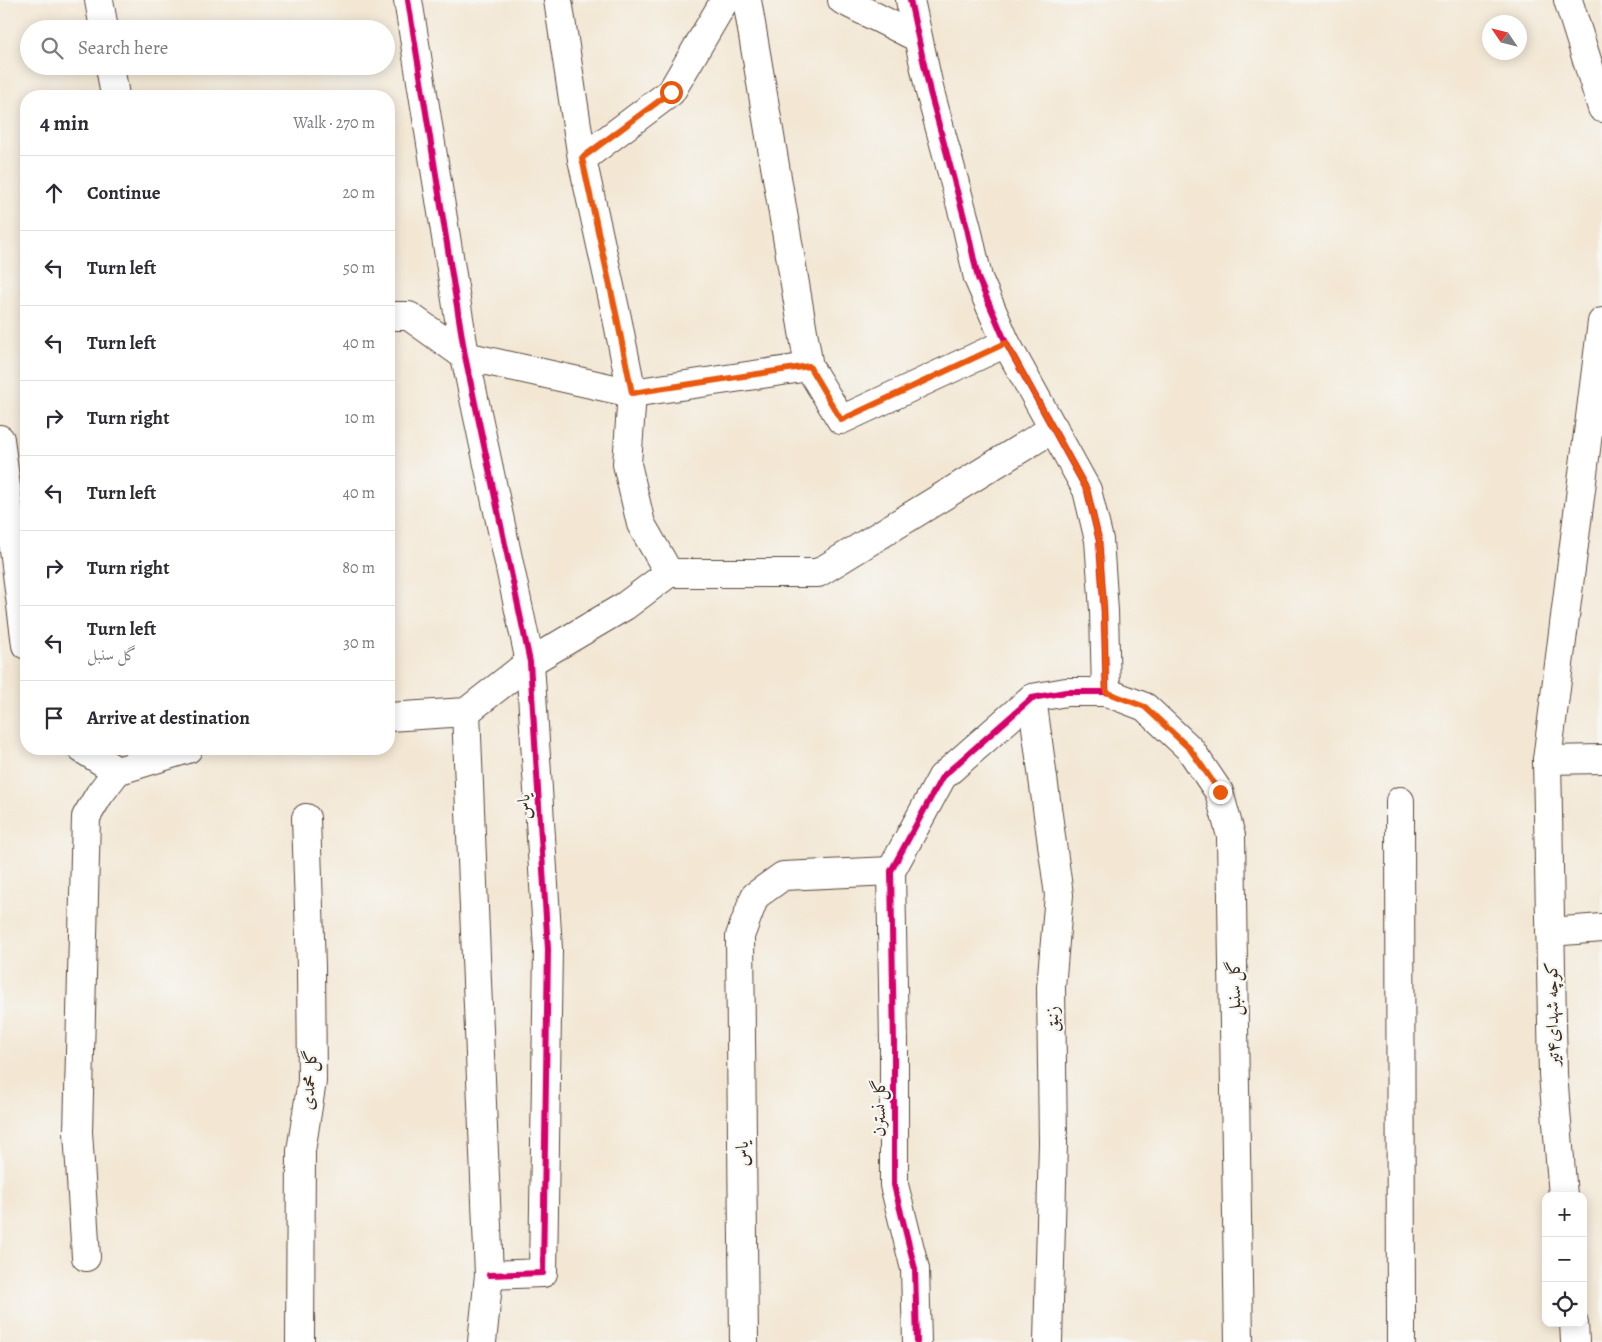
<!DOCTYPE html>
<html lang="en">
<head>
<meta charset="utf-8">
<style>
  :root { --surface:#fff; --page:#f2f2f3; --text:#2b2b33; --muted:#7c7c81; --line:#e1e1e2 }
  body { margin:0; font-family:Alegreya,Amiri,serif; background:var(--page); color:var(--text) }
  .controls { position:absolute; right:15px; bottom:15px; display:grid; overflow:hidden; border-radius:10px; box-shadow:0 2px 12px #0003 }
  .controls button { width:45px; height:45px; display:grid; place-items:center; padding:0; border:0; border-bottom:1px solid var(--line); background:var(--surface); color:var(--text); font:25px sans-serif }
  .compass { position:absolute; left:1482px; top:15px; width:45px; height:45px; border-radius:50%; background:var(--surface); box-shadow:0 2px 12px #0003; rotate:305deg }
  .stop { position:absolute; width:15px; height:15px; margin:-11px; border:4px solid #ea580c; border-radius:50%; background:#fff }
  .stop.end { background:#ea580c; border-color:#fff; box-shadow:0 1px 5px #0008 }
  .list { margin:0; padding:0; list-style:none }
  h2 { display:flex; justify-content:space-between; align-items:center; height:65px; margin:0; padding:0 20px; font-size:21px }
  h2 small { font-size:16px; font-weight:400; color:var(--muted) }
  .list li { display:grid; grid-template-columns:32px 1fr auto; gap:15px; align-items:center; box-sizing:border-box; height:75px; padding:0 20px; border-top:1px solid var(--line) }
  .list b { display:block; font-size:19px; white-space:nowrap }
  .list p { margin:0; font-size:16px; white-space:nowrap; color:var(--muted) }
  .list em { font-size:16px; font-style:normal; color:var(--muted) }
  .icon { flex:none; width:28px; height:28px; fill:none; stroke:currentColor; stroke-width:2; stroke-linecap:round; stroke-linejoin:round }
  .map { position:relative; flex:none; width:1602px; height:1342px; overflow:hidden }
  .search { position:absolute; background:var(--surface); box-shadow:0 2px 12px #0003; left:20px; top:20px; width:375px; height:55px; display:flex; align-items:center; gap:12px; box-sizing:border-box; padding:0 18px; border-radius:28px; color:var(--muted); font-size:19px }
  .panel { position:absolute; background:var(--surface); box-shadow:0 2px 12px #0003; left:20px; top:90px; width:375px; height:665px; border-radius:20px }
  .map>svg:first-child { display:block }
</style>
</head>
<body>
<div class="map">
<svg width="1602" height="1342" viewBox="0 0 1602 1342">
  <rect width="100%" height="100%" fill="#f6f6f2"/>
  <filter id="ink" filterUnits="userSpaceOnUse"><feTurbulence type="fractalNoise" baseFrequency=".02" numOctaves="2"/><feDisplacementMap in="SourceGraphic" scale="10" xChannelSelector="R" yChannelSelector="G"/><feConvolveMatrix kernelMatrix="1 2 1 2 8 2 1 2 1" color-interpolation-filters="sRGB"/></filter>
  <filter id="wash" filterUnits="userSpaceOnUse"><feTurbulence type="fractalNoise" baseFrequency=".0096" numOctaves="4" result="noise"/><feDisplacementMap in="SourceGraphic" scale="20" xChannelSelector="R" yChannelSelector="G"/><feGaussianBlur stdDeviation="1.12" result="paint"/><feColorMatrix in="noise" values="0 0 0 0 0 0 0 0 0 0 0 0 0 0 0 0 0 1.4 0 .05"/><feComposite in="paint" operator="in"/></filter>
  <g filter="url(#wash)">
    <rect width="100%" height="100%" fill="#f3e7d4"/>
  </g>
  <g filter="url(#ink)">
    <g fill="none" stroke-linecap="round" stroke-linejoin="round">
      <g stroke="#574639" stroke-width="30">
        <g id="minor">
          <polyline points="99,0 104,29"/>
          <polyline points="408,0 465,356 530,662 548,949 543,1273 489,1275"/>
          <polyline points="558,0 582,159 617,318 632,393 809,367 841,420 1006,343"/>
          <polyline points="747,0 809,367"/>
          <polyline points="842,0 918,38"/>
          <polyline points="910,0 930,92 967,228 978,278 1006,343 1087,490 1099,540 1104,611 1106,692 1066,692 1032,698 942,777 891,871 894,1043 894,1185 915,1269 917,1342"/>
          <polyline points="1568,0 1602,108"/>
          <polyline points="110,66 115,96"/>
          <polyline points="582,159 671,92 725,0"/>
          <polyline points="389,316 409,316 465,356 632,393 627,464 641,524 669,573"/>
          <polyline points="0,439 26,645"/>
          <polyline points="1106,692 1145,707 1190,749 1219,792 1231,836 1239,1342"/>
          <polyline points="1032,698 1059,895 1051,987 1053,1143 1048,1342"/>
          <polyline points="466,712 489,1275 482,1342"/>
          <polyline points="389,716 389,717 466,712 530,662 625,606 669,573 818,573 1054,428"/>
          <polyline points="82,749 117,771"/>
          <polyline points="1547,760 1602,759"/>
          <polyline points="1400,801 1401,1342"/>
          <polyline points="1550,932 1602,928"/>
          <polyline points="1563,1196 1553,1074 1547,760 1602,322"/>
          <polyline points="86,1257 78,1132 86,817 99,795 117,771 188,749"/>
          <polyline points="1574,1323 1575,1342"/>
          <polyline points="300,1342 301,1151 312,1081 311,967 306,818"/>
          <polyline points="744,1342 740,936 755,896 783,876 891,871"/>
        </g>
      </g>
      <use href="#minor" stroke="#fff" stroke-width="28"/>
      <g stroke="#f6f6f2" stroke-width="9">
        <g id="cycleway">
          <polyline points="408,0 465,356 530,662 548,949 543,1273 489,1275"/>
          <polyline points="910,0 930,92 967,228 978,278 1006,343 1087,490 1099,540 1104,611 1106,692 1066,692 1032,698 942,777 891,871 894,1043 894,1185 915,1269 917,1342"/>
        </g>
      </g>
      <use href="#cycleway" stroke="#d6006c" stroke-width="6"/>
    </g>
  </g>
  <g fill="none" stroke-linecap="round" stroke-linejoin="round" filter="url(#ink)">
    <polyline stroke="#ea580c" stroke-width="6" points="671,92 582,158 617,318 632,393 809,366 841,420 1006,343 1087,490 1099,540 1104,611 1106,692 1145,707 1190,749 1220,792"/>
  </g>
  <g text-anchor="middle" stroke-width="4.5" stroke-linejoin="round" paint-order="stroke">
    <g font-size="18" fill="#3b2a1e" stroke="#f6f6f2">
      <text transform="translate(524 807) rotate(-94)" y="6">یاس</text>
      <text transform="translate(1234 988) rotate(-91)" y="6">گل سنبل</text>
      <text transform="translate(1552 1014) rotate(-91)" y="6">کوچه شهدای۴تیر</text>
      <text transform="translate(1052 1019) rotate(-91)" y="6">زنبق</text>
      <text transform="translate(309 1080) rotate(-86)" y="6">گل محمدی</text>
      <text transform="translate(879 1108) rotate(-90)" y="6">گل نسترن</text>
      <text transform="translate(742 1154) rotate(-91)" y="6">یاس</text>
    </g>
  </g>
</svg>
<div class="controls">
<button>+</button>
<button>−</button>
<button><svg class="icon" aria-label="locate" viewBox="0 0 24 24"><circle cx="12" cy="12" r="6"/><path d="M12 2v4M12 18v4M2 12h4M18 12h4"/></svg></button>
</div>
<svg class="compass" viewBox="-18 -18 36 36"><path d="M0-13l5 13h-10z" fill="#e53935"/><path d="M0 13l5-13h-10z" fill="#7c7c81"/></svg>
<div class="stop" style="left:671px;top:92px"></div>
<div class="stop end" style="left:1220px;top:792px"></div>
<div class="search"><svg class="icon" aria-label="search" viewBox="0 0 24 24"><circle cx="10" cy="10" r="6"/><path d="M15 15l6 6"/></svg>Search here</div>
<section class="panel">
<h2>4 min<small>Walk · 270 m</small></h2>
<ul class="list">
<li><svg class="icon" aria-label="ahead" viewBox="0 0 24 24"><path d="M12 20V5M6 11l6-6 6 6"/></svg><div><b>Continue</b></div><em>20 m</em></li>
<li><svg class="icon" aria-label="left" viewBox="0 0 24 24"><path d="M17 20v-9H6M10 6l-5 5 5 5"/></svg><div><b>Turn left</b></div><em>50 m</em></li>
<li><svg class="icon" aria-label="left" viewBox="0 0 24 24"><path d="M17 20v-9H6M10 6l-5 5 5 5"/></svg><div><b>Turn left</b></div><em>40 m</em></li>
<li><svg class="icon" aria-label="right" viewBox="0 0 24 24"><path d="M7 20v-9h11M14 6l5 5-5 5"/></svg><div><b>Turn right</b></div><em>10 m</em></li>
<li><svg class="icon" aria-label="left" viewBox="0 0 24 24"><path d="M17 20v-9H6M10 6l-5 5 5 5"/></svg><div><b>Turn left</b></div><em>40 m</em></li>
<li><svg class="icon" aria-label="right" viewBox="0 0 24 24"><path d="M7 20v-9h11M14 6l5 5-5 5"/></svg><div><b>Turn right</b></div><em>80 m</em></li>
<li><svg class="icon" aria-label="left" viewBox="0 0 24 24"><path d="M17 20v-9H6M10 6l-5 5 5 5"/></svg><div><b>Turn left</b><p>گل سنبل</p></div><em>30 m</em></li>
<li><svg class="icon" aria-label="arrive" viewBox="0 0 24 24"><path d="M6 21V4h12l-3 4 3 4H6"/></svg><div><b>Arrive at destination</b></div></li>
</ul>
</section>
</div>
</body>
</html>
